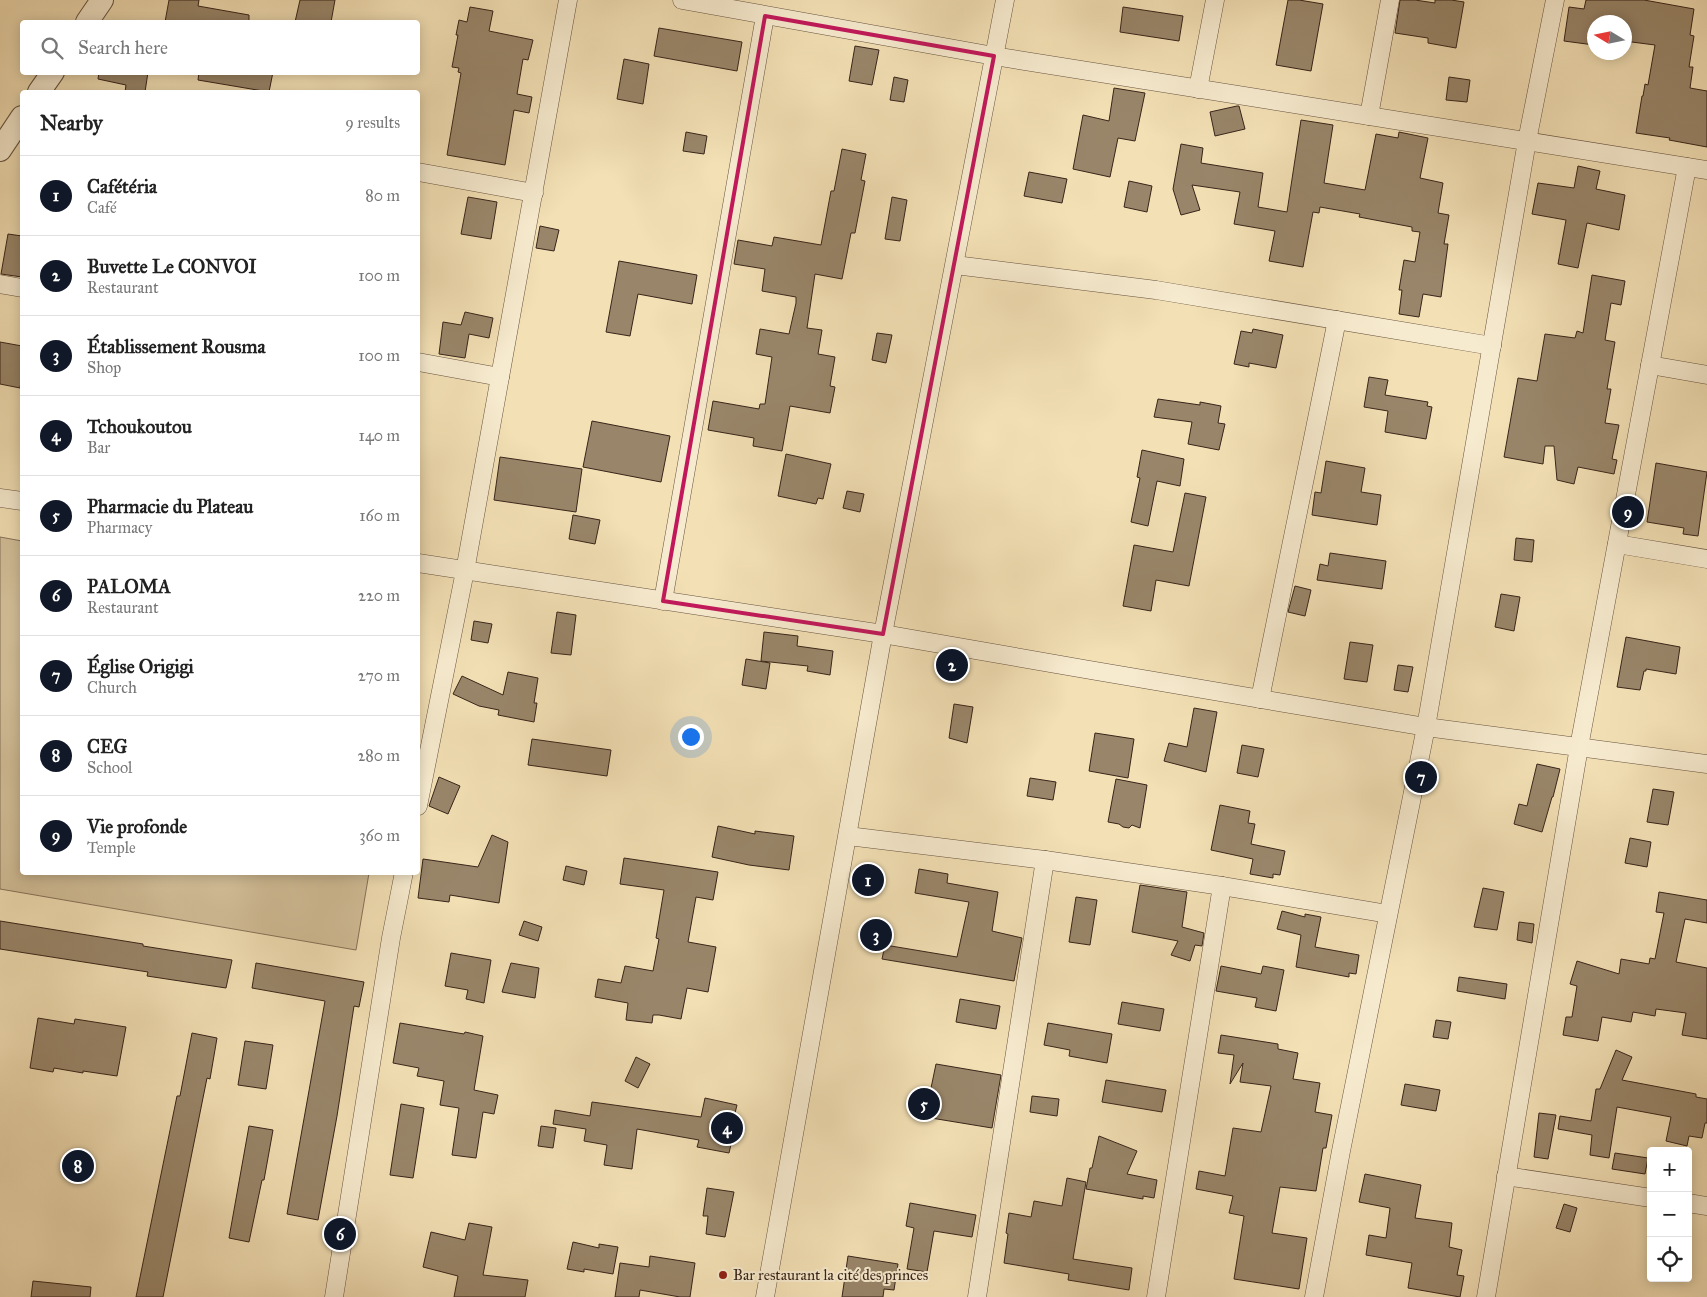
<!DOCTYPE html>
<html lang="en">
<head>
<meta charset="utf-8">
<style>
  :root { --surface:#fff; --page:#f2f2f2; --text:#222; --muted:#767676; --line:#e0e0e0; --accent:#111827 }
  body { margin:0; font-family:"IM FELL Great Primer",serif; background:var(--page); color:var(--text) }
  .controls { position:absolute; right:15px; bottom:15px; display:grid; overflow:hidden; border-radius:5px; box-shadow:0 2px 12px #0003 }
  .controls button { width:45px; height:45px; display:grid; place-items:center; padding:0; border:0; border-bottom:1px solid var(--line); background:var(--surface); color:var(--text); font:25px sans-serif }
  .compass { position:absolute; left:1587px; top:15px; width:45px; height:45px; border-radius:50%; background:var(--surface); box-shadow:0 2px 12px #0003; rotate:280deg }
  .you { position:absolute; left:690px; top:736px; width:18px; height:18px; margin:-12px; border:4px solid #fff; border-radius:50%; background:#1a73e8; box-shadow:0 0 0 8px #1a73e833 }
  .badge { display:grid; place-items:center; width:32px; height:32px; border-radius:50%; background:var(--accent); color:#fff; font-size:16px; font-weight:700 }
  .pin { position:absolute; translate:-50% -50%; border:2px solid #fff; box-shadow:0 1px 5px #0006 }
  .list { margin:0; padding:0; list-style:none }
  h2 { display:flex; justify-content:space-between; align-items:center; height:65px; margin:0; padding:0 20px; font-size:21px }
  h2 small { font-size:16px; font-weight:400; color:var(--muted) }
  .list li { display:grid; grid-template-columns:32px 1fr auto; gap:15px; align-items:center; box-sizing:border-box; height:80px; padding:0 20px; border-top:1px solid var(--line) }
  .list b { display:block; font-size:19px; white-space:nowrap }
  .list p { margin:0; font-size:16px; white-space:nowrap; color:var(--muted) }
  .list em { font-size:16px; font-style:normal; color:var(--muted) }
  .icon { flex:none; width:28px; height:28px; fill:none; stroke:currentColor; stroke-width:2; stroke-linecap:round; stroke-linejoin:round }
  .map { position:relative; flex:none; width:1707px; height:1297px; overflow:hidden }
  .search { position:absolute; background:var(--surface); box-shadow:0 2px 12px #0003; left:20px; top:20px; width:400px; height:55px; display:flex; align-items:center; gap:12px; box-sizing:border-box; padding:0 18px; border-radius:5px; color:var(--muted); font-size:19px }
  .panel { position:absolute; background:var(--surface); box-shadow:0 2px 12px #0003; left:20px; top:90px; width:400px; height:785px; border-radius:5px }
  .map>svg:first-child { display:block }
</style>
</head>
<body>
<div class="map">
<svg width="1707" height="1297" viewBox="0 0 1707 1297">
  <rect width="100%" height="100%" fill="#f3e0b5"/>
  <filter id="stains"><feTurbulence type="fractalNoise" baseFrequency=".004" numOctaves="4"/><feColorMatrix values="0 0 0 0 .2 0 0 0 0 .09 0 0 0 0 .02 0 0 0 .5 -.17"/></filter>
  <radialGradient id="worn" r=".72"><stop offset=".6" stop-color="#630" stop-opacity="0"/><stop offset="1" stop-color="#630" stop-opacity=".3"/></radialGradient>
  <polygon fill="#d3c09a" stroke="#86725a" points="0,537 22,541 22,872 369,873 356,950 0,889"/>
  <g fill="#99866a" stroke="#382419">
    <polygon points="169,0 199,0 198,6 249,15 249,22 165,22"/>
    <polygon points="300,0 335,0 331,22 295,22"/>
    <polygon points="1288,0 1299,0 1323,4 1311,71 1276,65"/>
    <polygon points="1400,0 1415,0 1435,3 1435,0 1451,0 1464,2 1456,48 1428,43 1428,38 1395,33"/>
    <polygon points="1586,0 1644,0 1694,9 1690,35 1694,36 1689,67 1693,67 1690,88 1707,91 1707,147 1669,140 1670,138 1636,133 1642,96 1643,96 1645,84 1648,85 1655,45 1624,41 1624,22 1594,22 1594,45 1564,41 1569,7 1584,9"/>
    <polygon points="470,7 493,11 489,31 533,40 528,60 523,59 517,94 532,97 529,113 514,110 505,165 447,155 461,73 458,72 459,68 452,67 458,35 456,35 459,20 467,22"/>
    <polygon points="1123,7 1183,16 1179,41 1120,32"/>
    <polygon points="659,28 742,42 737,71 654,56"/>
    <polygon points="855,46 879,50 872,85 849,81"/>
    <polygon points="624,59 649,64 643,104 617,99"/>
    <polygon points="99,72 148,72 145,92 125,92 126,85 98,79"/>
    <polygon points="199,72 273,72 269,92 198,80"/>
    <polygon points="894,77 908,80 904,102 890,100"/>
    <polygon points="1449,77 1470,80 1467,102 1446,100"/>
    <polygon points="1114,88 1145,93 1135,141 1118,138 1110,177 1073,169 1083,115 1109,121"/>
    <polygon points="1237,106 1239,106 1245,129 1215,136 1210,112"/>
    <polygon points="1301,120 1333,125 1324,183 1365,190 1376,134 1398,138 1399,132 1428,138 1420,178 1443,183 1438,213 1449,215 1444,244 1448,244 1441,297 1423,294 1419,317 1399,314 1402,290 1399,290 1404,260 1415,262 1420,232 1412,231 1412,227 1359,217 1360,214 1320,207 1319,213 1313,212 1303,267 1269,261 1275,231 1234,224 1240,192 1192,185 1200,210 1181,215 1173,189 1181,144 1203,148 1201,163 1263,173 1258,207 1287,212"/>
    <polygon points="686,132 707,136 704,154 683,151"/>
    <polygon points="842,149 866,154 861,180 865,181 855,233 851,233 842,279 815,274 807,328 822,330 818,354 835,357 830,386 835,387 830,413 790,406 782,451 753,446 754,438 708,430 713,401 759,409 760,404 765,404 772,357 756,354 760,329 789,334 796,303 796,297 762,291 765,269 734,264 738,240 772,246 774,237 821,245 831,191 834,191"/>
    <polygon points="1578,166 1600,171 1596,189 1625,195 1619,230 1587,223 1578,268 1558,264 1566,220 1532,214 1538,183 1574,188"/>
    <polygon points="1029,172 1067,179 1062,203 1024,196"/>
    <polygon points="1129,181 1152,186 1147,212 1124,207"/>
    <polygon points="468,197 497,202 491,239 461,234"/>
    <polygon points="892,197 907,200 900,241 885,239"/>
    <polygon points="540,226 559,230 554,251 536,248"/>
    <polygon points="8,234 22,236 22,277 1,274"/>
    <polygon points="619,261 697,275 692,304 638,294 630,336 606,332"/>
    <polygon points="1592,275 1625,281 1621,305 1611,303 1605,340 1615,342 1607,389 1611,389 1605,423 1619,425 1612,459 1617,460 1614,474 1578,467 1574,484 1557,480 1554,446 1545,446 1543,464 1504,457 1518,378 1537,381 1545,334 1575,338 1577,331 1583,333"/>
    <polygon points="465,312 493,318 489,338 469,334 465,358 439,354 443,322 461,325"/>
    <polygon points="1253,329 1283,335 1276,368 1249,363 1249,367 1234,364 1241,331 1252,333"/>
    <polygon points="877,333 892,335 886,363 872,360"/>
    <polygon points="0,342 22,346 22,373 20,388 0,384"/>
    <polygon points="1369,377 1388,380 1385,395 1428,402 1427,406 1432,407 1426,439 1385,432 1388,411 1364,407"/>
    <polygon points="1158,399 1200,405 1200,402 1221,406 1218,423 1225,424 1219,450 1188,444 1192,422 1154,417"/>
    <polygon points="592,421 670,436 661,482 583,467"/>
    <polygon points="1142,450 1184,459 1180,486 1157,481 1148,526 1131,522 1140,478 1137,477"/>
    <polygon points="786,454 831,464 823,499 818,498 816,504 778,496"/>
    <polygon points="500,457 582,469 576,512 494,500"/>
    <polygon points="1326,461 1365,468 1361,492 1381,495 1377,525 1312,515 1315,492 1321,493"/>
    <polygon points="1656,463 1707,472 1698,536 1683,534 1684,528 1647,522"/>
    <polygon points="847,491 864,494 860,512 843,508"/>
    <polygon points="1185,493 1206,497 1189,586 1156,580 1151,611 1123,606 1134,545 1173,552"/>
    <polygon points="573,515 600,520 595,544 569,539"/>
    <polygon points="1516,538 1534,540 1532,562 1514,560"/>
    <polygon points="1330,553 1386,561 1382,589 1317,580 1320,564 1328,566"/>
    <polygon points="1295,586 1311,590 1305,616 1288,612"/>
    <polygon points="1501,594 1520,597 1514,631 1495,627"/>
    <polygon points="557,612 576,615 571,655 551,653"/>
    <polygon points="474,621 492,624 488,643 471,640"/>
    <polygon points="764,632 798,636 797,646 833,651 830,675 807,671 808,666 761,661"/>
    <polygon points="1626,637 1680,647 1676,674 1646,669 1646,671 1644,671 1640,690 1617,687"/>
    <polygon points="1350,642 1373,645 1367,682 1344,679"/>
    <polygon points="746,659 770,663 766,689 742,685"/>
    <polygon points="1398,665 1413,667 1408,692 1394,690"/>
    <polygon points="508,672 538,678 534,703 537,703 534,722 498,715 499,710 479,706 453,694 462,676 503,695"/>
    <polygon points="954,704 973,707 967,743 949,738"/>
    <polygon points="1194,708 1217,712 1206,772 1164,761 1169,743 1187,747"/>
    <polygon points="1095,733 1134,739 1128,778 1089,771"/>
    <polygon points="532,739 611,750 607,776 528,765"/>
    <polygon points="1242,745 1264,749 1258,777 1237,773"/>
    <polygon points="1537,764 1560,769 1553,797 1552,797 1542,832 1514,824 1519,804 1527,806"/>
    <polygon points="439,777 460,786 448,814 429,806"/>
    <polygon points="1030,778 1056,782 1053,800 1027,796"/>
    <polygon points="1116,779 1147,785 1140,828 1132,825 1129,828 1123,827 1119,824 1108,822"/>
    <polygon points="1653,789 1674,792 1668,825 1647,822"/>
    <polygon points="1220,805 1250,811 1248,823 1255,824 1251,844 1285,851 1280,875 1273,874 1273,878 1250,874 1253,859 1211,850"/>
    <polygon points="718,826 755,834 755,831 794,836 789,870 749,865 712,857"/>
    <polygon points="492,835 508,842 499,903 450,895 449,902 418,898 423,859 478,867"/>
    <polygon points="1630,838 1651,842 1647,867 1625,863"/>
    <polygon points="624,858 718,872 713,900 696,897 688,942 716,947 708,992 687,988 681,1019 659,1015 653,1015 652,1023 626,1020 628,1003 595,997 598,979 621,983 625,966 653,971 659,939 656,938 664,890 620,884"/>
    <polygon points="566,866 587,871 584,885 563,880"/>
    <polygon points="919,869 948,874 947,883 998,892 992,931 1022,938 1014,981 882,959 885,945 957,957 969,902 915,893"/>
    <polygon points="1140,885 1187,892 1182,927 1204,933 1202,946 1195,945 1190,961 1171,955 1178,941 1132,932"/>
    <polygon points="1483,888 1504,892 1497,930 1474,927"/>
    <polygon points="1659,892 1707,900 1707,923 1685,919 1676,962 1707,968 1707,1039 1682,1035 1686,1013 1656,1009 1655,1016 1633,1012 1631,1022 1602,1017 1598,1041 1563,1035 1566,1017 1572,1017 1577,986 1570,984 1577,961 1619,974 1621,959 1649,964 1650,958 1655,959 1664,913 1656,912"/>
    <polygon points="1076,897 1097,900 1090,945 1069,942"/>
    <polygon points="1282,911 1305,917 1305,914 1321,917 1315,947 1359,955 1356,974 1349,973 1349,977 1296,967 1301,935 1277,929"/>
    <polygon points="0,921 143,944 143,946 232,960 226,988 147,976 148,972 0,949"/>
    <polygon points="524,921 542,927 538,941 519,935"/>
    <polygon points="1519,922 1534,924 1532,943 1517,940"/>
    <polygon points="451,953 491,960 484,1003 466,999 468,990 445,986"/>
    <polygon points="256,963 364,982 359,1007 354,1006 337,1116 318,1220 287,1214 325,1001 252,988"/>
    <polygon points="511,963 539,968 535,998 502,992"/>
    <polygon points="1221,966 1261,974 1263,966 1284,970 1276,1011 1255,1007 1257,998 1216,991"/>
    <polygon points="1459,977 1507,984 1505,999 1457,991"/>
    <polygon points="960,999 1000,1006 996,1029 956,1022"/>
    <polygon points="1122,1002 1164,1009 1160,1031 1118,1024"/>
    <polygon points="38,1018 74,1024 75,1019 126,1027 117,1076 83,1071 83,1073 54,1068 53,1072 30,1068"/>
    <polygon points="1436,1020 1451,1022 1448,1039 1433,1037"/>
    <polygon points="400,1023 464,1034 465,1032 483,1036 474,1090 498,1095 494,1114 483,1112 476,1158 452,1155 459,1108 440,1105 444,1081 417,1076 419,1068 393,1063"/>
    <polygon points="1048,1023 1112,1034 1107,1063 1069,1056 1070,1050 1044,1045"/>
    <polygon points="192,1033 217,1038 210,1079 207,1078 163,1297 136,1297 177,1096 180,1096"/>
    <polygon points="1221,1035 1278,1044 1278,1049 1298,1053 1293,1079 1320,1083 1315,1112 1332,1115 1326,1148 1323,1148 1316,1191 1280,1187 1272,1233 1307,1238 1299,1289 1234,1279 1244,1216 1229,1213 1233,1196 1196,1189 1199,1171 1225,1176 1233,1128 1261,1132 1271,1086 1240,1082 1243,1063 1230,1084 1234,1055 1218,1053"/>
    <polygon points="245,1041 273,1045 266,1089 238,1085"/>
    <polygon points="1616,1050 1632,1057 1622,1080 1696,1094 1696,1097 1707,1099 1707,1123 1705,1123 1702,1138 1689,1136 1687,1146 1666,1141 1671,1117 1617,1107 1609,1158 1590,1155 1592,1135 1558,1129 1560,1116 1591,1121 1596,1089 1600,1089"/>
    <polygon points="636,1057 650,1064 638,1088 625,1081"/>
    <polygon points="936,1064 1001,1075 992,1128 925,1117"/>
    <polygon points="1106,1080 1166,1090 1162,1112 1102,1102"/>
    <polygon points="1405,1084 1440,1090 1436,1111 1401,1105"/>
    <polygon points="1032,1096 1059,1099 1057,1116 1030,1112"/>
    <polygon points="705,1098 737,1105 734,1117 737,1118 729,1153 697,1147 699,1140 637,1129 632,1169 604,1165 607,1145 584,1141 586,1129 553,1124 555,1110 590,1116 592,1102 701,1117"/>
    <polygon points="401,1104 424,1108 413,1178 390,1175"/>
    <polygon points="1539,1113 1556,1115 1548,1159 1534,1157"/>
    <polygon points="249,1126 273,1130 264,1180 262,1180 249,1242 229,1238"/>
    <polygon points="541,1126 556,1128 553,1148 538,1146"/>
    <polygon points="1099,1136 1137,1151 1127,1174 1157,1180 1154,1198 1143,1196 1143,1199 1086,1189 1090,1168 1092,1168"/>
    <polygon points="1615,1153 1648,1158 1645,1174 1612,1169"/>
    <polygon points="1365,1174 1421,1185 1415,1218 1452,1223 1449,1247 1462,1250 1457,1275 1464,1276 1460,1297 1408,1288 1412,1263 1366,1255 1369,1235 1386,1238 1390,1208 1359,1202"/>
    <polygon points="1067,1178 1086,1182 1073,1259 1132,1268 1129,1290 1068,1280 1069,1274 1004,1263 1008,1234 1006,1233 1009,1213 1031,1217 1034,1201 1062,1206"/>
    <polygon points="707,1188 734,1192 725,1237 706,1234 708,1216 703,1216"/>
    <polygon points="910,1203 976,1215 972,1237 934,1231 927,1272 907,1269 914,1228 906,1226"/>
    <polygon points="1564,1204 1577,1208 1570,1232 1556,1228"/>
    <polygon points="469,1223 492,1227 483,1275 528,1280 525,1297 454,1297 458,1276 423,1267 431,1232 465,1240"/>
    <polygon points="573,1242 599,1248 599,1244 618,1247 613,1274 584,1269 584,1272 567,1269"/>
    <polygon points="650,1256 695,1263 690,1297 680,1297 640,1290 639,1297 615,1297 620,1263 649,1267"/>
    <polygon points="848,1256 898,1264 894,1290 884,1289 883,1297 842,1297"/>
    <polygon points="33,1281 91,1287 90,1297 31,1297"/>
  </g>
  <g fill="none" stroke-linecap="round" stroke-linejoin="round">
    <g stroke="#675340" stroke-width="19">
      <g id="minor">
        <polyline points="682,0 994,56 1707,170"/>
        <polyline points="1198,89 1215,0"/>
        <polyline points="1369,116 1390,0"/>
        <polyline points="418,172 534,193"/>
        <polyline points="955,265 1156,290 1492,346"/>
        <polyline points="0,284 22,288"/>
        <polyline points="418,362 500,377"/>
        <polyline points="1650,365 1707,375"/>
        <polyline points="0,498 22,501"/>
        <polyline points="1617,544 1707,559"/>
        <polyline points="418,563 883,634 1090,670 1426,727 1707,764"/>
        <polyline points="663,601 765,16"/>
        <polyline points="1260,699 1337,320"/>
        <polyline points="418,806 465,571 568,0"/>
        <polyline points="848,836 1045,860 1222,886 1388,914"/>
        <polyline points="1506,1176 1651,1198"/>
        <polyline points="1688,1203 1707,1206"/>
        <polyline points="334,1297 391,938 404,872"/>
        <polyline points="765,1297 883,634 1005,0"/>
        <polyline points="977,1297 1045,860"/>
        <polyline points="1156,1297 1222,886"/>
        <polyline points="1314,1297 1341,1151 1426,727 1527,141 1555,0"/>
        <polyline points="1486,1297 1579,747 1687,167"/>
      </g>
    </g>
    <g stroke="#675340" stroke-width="24">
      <g id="tertiary">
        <polyline points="87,22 102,0"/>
        <polyline points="39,92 53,72"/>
        <polyline points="0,150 22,117"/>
      </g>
    </g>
    <use href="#minor" stroke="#f7ebcf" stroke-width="18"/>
    <use href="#tertiary" stroke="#f7ebcf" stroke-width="22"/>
  </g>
  <path fill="none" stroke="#c2185b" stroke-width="4" stroke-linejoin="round" d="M765,16l229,40 -111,578 -220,-33z"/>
  <circle fill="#8f2418" stroke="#f7ebcf" stroke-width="2" cx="723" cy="1275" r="5"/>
  <g text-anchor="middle" stroke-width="4" stroke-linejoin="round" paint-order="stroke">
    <g font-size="15" fill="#382419" stroke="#f7ebcf" text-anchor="start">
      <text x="733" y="1280">Bar restaurant la cité des princes</text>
    </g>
  </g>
  <rect width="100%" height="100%" filter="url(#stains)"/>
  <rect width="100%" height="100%" fill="url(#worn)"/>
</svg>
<div class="controls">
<button>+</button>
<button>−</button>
<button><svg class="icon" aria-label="locate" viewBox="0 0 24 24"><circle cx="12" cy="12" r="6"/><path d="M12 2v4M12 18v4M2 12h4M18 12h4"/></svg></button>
</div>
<svg class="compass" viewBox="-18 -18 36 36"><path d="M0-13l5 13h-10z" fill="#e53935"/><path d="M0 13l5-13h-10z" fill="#767676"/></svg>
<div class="you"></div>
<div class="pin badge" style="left:868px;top:880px">1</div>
<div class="pin badge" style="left:952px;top:665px">2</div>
<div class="pin badge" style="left:876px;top:935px">3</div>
<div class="pin badge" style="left:727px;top:1128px">4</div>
<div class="pin badge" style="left:924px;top:1104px">5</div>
<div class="pin badge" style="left:340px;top:1234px">6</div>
<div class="pin badge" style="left:1421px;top:777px">7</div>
<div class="pin badge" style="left:78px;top:1166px">8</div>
<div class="pin badge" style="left:1628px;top:512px">9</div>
<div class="search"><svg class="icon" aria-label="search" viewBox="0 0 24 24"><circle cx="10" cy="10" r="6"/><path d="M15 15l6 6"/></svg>Search here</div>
<section class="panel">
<h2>Nearby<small>9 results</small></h2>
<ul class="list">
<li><span class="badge">1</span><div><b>Cafétéria</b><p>Café</p></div><em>80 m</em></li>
<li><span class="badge">2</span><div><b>Buvette Le CONVOI</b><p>Restaurant</p></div><em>100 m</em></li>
<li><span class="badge">3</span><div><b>Établissement Rousma</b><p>Shop</p></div><em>100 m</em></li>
<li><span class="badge">4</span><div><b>Tchoukoutou</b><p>Bar</p></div><em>140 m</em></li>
<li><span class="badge">5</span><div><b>Pharmacie du Plateau</b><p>Pharmacy</p></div><em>160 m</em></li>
<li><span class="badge">6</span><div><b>PALOMA</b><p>Restaurant</p></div><em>220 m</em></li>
<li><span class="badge">7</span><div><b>Église Origigi</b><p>Church</p></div><em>270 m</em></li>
<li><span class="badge">8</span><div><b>CEG</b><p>School</p></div><em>280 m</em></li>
<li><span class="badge">9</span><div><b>Vie profonde</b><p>Temple</p></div><em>360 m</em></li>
</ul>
</section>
</div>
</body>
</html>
